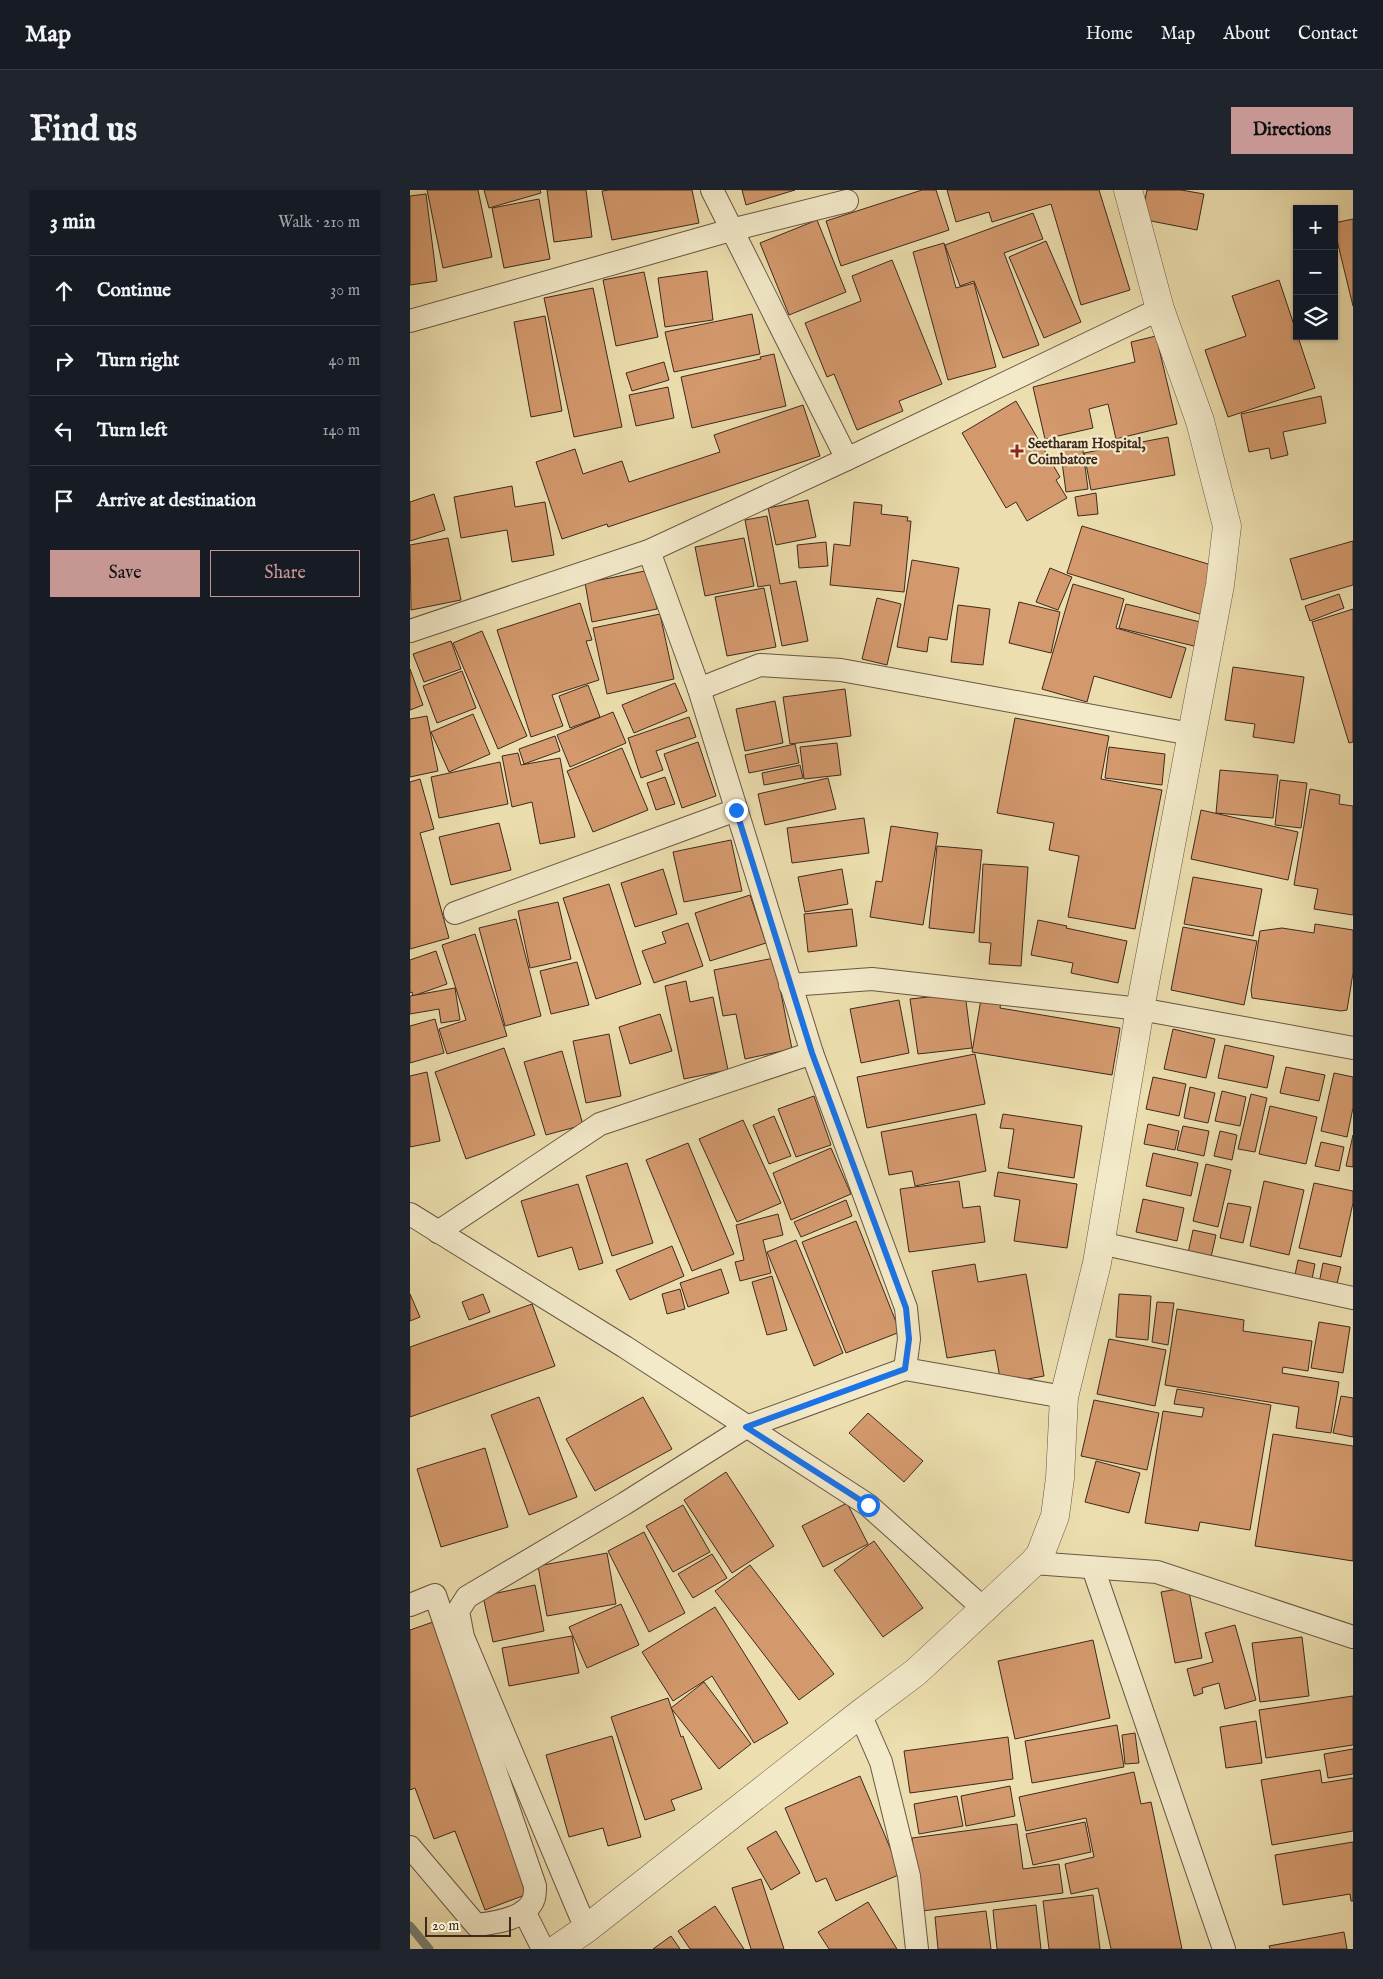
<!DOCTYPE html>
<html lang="en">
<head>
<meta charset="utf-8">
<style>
  :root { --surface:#171b24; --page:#20242c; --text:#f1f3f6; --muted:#9ea1a6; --line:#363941; --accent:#c59692 }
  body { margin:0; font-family:"IM FELL English",serif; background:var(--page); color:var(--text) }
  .controls { position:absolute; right:15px; top:15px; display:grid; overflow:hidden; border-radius:0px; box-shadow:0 1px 4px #0004 }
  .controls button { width:45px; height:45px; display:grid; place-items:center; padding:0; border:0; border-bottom:1px solid var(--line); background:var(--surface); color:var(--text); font:25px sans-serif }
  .scale { position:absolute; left:15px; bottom:12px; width:86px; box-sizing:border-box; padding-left:5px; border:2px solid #3e291f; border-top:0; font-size:14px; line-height:18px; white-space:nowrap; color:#3e291f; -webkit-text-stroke:4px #f3eaca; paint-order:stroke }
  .stop { position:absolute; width:15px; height:15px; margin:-11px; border:4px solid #1a73e8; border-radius:50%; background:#fff }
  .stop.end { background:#1a73e8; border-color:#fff; box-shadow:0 1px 5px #0008 }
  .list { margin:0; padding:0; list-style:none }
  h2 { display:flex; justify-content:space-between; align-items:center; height:65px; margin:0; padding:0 20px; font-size:21px }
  h2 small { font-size:16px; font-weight:400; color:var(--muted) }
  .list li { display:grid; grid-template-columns:32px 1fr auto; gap:15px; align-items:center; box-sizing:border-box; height:70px; padding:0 20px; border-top:1px solid var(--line) }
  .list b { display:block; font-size:19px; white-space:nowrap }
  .list em { font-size:16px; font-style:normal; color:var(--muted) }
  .actions { display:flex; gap:10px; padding:15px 20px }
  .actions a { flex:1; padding:11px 0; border:1px solid var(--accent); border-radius:0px; text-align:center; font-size:18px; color:var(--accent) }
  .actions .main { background:var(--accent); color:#111 }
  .icon { flex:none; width:28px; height:28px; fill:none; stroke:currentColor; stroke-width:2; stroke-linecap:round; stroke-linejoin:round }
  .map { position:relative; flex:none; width:943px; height:1759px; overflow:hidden; border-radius:0px }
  header { display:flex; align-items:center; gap:30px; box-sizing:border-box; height:70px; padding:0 25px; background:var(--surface); border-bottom:1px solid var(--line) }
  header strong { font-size:24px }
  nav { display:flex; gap:28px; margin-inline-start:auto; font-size:18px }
  .intro { display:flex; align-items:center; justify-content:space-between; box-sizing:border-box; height:120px; padding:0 30px }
  h1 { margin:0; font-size:35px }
  .button { padding:12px 22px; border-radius:0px; background:var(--accent); color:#111; font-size:18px; font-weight:700 }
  main { display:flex; gap:30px; padding:0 30px }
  aside { flex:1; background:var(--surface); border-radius:0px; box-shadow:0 1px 4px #0004 }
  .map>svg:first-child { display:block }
</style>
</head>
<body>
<header>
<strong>Map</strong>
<nav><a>Home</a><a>Map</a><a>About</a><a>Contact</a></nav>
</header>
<div class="intro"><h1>Find us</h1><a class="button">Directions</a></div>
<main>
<aside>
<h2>3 min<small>Walk · 210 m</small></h2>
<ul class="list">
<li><svg class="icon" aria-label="ahead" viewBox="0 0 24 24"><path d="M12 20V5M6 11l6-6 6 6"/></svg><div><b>Continue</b></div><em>30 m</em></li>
<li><svg class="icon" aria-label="right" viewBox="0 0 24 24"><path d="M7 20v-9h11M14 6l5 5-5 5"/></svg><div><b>Turn right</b></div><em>40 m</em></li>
<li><svg class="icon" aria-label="left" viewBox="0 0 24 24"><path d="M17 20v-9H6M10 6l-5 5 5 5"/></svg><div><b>Turn left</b></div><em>140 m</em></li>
<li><svg class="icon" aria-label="arrive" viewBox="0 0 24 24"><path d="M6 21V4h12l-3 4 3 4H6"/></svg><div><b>Arrive at destination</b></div></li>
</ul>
<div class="actions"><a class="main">Save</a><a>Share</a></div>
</aside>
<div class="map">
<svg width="943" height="1759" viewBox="0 0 943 1759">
  <rect width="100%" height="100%" fill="#ecdeae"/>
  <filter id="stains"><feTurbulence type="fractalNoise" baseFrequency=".004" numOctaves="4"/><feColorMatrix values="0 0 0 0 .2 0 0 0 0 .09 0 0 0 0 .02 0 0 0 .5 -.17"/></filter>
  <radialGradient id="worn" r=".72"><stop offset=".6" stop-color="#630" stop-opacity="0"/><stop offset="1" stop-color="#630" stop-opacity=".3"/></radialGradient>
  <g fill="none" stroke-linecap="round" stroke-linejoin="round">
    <polyline stroke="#758174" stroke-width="9" points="0,1736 19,1759"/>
  </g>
  <g fill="#d3996d" stroke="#3e291f">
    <polygon points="17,0 68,0 82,67 33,78"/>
    <polygon points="74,0 130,0 131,3 79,18"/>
    <polygon points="137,0 176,0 182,47 144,52"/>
    <polygon points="199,0 282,0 289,33 202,50 192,1"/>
    <polygon points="332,0 385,0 336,15"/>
    <polygon points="512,0 526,0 539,40 431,76 416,31"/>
    <polygon points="537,0 689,0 720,100 671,115 641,14 582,32 579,22 546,32"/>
    <polygon points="737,0 771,0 794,4 787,40 731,29"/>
    <polygon points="16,4 27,91 0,95 0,6"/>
    <polygon points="129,9 140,69 94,78 82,18"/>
    <polygon points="623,23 633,49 594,63 629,155 593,168 564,91 550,96 535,55"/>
    <polygon points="943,29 943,116 924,38 924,33"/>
    <polygon points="407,30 436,102 379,125 350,53"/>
    <polygon points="636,51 671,132 634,148 599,67"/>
    <polygon points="534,53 546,98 564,93 586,177 538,190 503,62"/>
    <polygon points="482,70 532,194 489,211 493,221 447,240 424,184 417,187 395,133 451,111 442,86"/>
    <polygon points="297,81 303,130 255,137 248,88"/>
    <polygon points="234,82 248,147 206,156 193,90"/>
    <polygon points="869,90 905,198 818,227 795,160 836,146 822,106"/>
    <polygon points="183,98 212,237 164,247 134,108"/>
    <polygon points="342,124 350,164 264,182 255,142"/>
    <polygon points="135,126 152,221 121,227 104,132"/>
    <polygon points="746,146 767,234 706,249 698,214 679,219 683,238 635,249 623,197 725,172 721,152"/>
    <polygon points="364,164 376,216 282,238 271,187 351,169 350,167"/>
    <polygon points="254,172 259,190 222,201 216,183"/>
    <polygon points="258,197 264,228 226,236 219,205"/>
    <polygon points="911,206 916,233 873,242 878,265 861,269 859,258 839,262 831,224"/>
    <polygon points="606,211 650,287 646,290 657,308 617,331 606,312 596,318 552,243"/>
    <polygon points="393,215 410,266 198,337 197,334 152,349 126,272 165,259 173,284 212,271 219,292 310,262 304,245"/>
    <polygon points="758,247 765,285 681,300 674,263"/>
    <polygon points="672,253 678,299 656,302 650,257"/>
    <polygon points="102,296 105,317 135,312 144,365 102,372 97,340 51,348 44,307"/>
    <polygon points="686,303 688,324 668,326 665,307"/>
    <polygon points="24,304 35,340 0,351 0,312"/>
    <polygon points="398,310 406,347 366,355 358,318"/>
    <polygon points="444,312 472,315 471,324 498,327 497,331 501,331 494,402 420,395 424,354 440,356"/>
    <polygon points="357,326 370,394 386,391 398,451 372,456 360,395 348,397 335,330"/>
    <polygon points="672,336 808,377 793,425 657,383"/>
    <polygon points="38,348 51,410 1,420 0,355"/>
    <polygon points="334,348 344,396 295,406 285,357"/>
    <polygon points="943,351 943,395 892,410 880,369"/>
    <polygon points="416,352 418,376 389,378 387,355"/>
    <polygon points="502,370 549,378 537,450 519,447 517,462 487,457"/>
    <polygon points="640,378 662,387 648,420 626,412"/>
    <polygon points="240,380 247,419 182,432 175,393"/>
    <polygon points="663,394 714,409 706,438 776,458 761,508 684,486 677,512 632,499"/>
    <polygon points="354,398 366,457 317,466 305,407"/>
    <polygon points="929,404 934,418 900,431 895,416"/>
    <polygon points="467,408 491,414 477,475 452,469"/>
    <polygon points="609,412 650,422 641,463 599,453"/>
    <polygon points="170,413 182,450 176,451 189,490 142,505 153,536 121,547 87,440"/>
    <polygon points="716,414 790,432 784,456 709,438"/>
    <polygon points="548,415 580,419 573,475 541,472"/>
    <polygon points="943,419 943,552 939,553 902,432"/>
    <polygon points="250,424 264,489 197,504 183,438"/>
    <polygon points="72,441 117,546 88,559 43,453"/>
    <polygon points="41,451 51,479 14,492 3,464"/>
    <polygon points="823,477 894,487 884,553 843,547 845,534 815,530"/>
    <polygon points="0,479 13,515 0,520"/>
    <polygon points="52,481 66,518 27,533 13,496"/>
    <polygon points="265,493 277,521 224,543 212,515"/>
    <polygon points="178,495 190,527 160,538 149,506"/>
    <polygon points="435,499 441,546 380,554 373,507"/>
    <polygon points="365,511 373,553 335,561 326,519"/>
    <polygon points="203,522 216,553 160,577 147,545"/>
    <polygon points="63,524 80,564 39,582 21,542"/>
    <polygon points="17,526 28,581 0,587 0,529"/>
    <polygon points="279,527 286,547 246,561 253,580 231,588 218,548"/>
    <polygon points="605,528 699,546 691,589 752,600 725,739 658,727 669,666 639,660 644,633 587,623"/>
    <polygon points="145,546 150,561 114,574 109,559"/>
    <polygon points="288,552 306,606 272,618 254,564"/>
    <polygon points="427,553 431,585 394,589 390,557"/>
    <polygon points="385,554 389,573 339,583 335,565"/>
    <polygon points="699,557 755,564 752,595 695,588"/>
    <polygon points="212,558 238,620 183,642 157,581"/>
    <polygon points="108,563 111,575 150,568 165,647 130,654 122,612 102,617 92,566"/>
    <polygon points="90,572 98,614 29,628 21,587"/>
    <polygon points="390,575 393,588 354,595 352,583"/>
    <polygon points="810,580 868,585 863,628 806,623"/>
    <polygon points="255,587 265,614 246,620 237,593"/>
    <polygon points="418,588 426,619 355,635 348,604"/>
    <polygon points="10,589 24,639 10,643 39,748 0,759 0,592"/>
    <polygon points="870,590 897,593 891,638 865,635"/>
    <polygon points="900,599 930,605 929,614 943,616 943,725 904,719 908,699 884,695"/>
    <polygon points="791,620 888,642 878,690 781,669"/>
    <polygon points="454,628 459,663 382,673 377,638"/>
    <polygon points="89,633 101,680 41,695 29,647"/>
    <polygon points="481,636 528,643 513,735 460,727 466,691 472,692"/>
    <polygon points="321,650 332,701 274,712 263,662"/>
    <polygon points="527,656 572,660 564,743 519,738"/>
    <polygon points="573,674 618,677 611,776 579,774 581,753 569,752"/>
    <polygon points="253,679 267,724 225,737 211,693"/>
    <polygon points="432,679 438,714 395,722 388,687"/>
    <polygon points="783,687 852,699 843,746 774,734"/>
    <polygon points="199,694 231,794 186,809 153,708"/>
    <polygon points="340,705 356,753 300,771 285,723"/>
    <polygon points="148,712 161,769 120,778 108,721"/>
    <polygon points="442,719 447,756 398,762 394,724"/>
    <polygon points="106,729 131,826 95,836 69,738"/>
    <polygon points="628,730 657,736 656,738 717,751 708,793 661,783 663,773 621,765"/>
    <polygon points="278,733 293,776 244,793 232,761 256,753 252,742"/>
    <polygon points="905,734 943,740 943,783 937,820 931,821 842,808 841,800 850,741 872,738 904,743"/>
    <polygon points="773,737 847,751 834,815 761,800"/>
    <polygon points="65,744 97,846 37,864 29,839 56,830 32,755"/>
    <polygon points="26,761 37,794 3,806 2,802 0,803 0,770"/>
    <polygon points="364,768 382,859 335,869 326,824 313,826 304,780"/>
    <polygon points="167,772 179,815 141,824 130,781"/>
    <polygon points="276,791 280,812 303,807 318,880 274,889 255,796"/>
    <polygon points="45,798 50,830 31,833 29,819 0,824 0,806"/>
    <polygon points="555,803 562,858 508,864 500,809"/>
    <polygon points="571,809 591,812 590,818 710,838 702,885 562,862"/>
    <polygon points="489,810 499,863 451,873 440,819"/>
    <polygon points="250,824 262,861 220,874 209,837"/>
    <polygon points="25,829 34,863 0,873 0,836"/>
    <polygon points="763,839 805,849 796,888 754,879"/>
    <polygon points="199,844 211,906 176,913 163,851"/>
    <polygon points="815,855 864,866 857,898 808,888"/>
    <polygon points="94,858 125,945 56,969 25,882"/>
    <polygon points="152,861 173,935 136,945 114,872"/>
    <polygon points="565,864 575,914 457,938 447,887"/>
    <polygon points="876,877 915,885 909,911 870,903"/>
    <polygon points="17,882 30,951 0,957 0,886"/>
    <polygon points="924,883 943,887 943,918 937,947 911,941"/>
    <polygon points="743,887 776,894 769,926 736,919"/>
    <polygon points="780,897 805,903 798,933 774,928"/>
    <polygon points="812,901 836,907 830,936 805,931"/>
    <polygon points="841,904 857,908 845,962 828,959"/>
    <polygon points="404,906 421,955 386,967 368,919"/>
    <polygon points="860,916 907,927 896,974 849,964"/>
    <polygon points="566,924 576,981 505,996 502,981 479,985 471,942"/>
    <polygon points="593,924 672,936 664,988 598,978 604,939 590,938"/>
    <polygon points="364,926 381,966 359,974 343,935"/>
    <polygon points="333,930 371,1013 327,1032 289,949"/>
    <polygon points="738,934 769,941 765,960 734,954"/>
    <polygon points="773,936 799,941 794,966 767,960"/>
    <polygon points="810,941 827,945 822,970 804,966"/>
    <polygon points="943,945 943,977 936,976"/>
    <polygon points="911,952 934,957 929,981 905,976"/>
    <polygon points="278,953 324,1064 282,1081 236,970"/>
    <polygon points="421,958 441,1004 381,1030 363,983"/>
    <polygon points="743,963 788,973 781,1006 736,996"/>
    <polygon points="217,973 243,1053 202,1066 176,986"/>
    <polygon points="796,974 821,980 808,1037 783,1031"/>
    <polygon points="588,982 667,994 657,1058 604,1051 610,1010 584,1006"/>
    <polygon points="549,991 553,1018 570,1016 575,1052 499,1062 490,999"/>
    <polygon points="854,991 894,1000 879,1065 840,1056"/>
    <polygon points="904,993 943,1001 943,1013 931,1067 889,1058"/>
    <polygon points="168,994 193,1073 169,1080 162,1057 128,1067 111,1011"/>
    <polygon points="733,1009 774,1018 767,1051 726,1042"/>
    <polygon points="436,1010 442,1026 391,1047 384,1032"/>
    <polygon points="818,1013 841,1017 833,1053 810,1048"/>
    <polygon points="368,1024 373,1045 353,1050 361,1083 330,1091 325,1072 334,1070 326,1035"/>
    <polygon points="446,1031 490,1142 436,1163 392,1052"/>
    <polygon points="783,1040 806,1045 801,1067 778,1063"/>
    <polygon points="386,1050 433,1163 404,1176 357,1062"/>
    <polygon points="262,1056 274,1086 220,1110 206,1080"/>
    <polygon points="888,1070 905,1074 902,1089 885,1085"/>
    <polygon points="913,1073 931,1077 926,1098 909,1093"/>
    <polygon points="565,1074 568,1092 616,1084 634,1186 591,1194 585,1160 537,1168 522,1081"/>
    <polygon points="311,1079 319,1103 278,1117 270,1093"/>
    <polygon points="362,1086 377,1140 357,1145 342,1092"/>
    <polygon points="270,1099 275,1119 257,1124 252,1104"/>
    <polygon points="0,1104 10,1127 0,1131"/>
    <polygon points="73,1104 80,1122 59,1130 52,1112"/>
    <polygon points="709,1104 741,1106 738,1150 706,1147"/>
    <polygon points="747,1112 764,1113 758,1155 742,1152"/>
    <polygon points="122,1114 145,1176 0,1227 0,1157"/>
    <polygon points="767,1119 834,1130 833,1141 902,1151 898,1181 873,1177 872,1183 929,1192 921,1243 886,1238 889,1217 755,1195"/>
    <polygon points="909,1132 940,1137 933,1183 901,1178"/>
    <polygon points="699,1149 756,1160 745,1216 687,1204"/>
    <polygon points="767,1199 861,1215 840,1340 790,1332 788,1341 735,1333 753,1221 792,1227 794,1218 764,1214"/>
    <polygon points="931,1206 943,1208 943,1247 923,1243"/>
    <polygon points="129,1207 167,1307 119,1325 81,1225"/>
    <polygon points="233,1207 262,1259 185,1301 156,1249"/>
    <polygon points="684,1210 749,1223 737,1280 671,1266"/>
    <polygon points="458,1223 513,1271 494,1292 439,1243"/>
    <polygon points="863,1244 943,1256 943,1371 845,1356"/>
    <polygon points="75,1258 98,1337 31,1357 7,1279"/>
    <polygon points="686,1271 730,1283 719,1323 675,1312"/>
    <polygon points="316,1282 364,1356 322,1383 274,1310"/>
    <polygon points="437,1313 458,1354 413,1377 392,1336"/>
    <polygon points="273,1315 300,1362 263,1382 236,1336"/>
    <polygon points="234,1342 275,1423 239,1442 198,1361"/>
    <polygon points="464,1351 513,1418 473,1447 424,1380"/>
    <polygon points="197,1363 206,1414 137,1426 128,1376"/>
    <polygon points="302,1364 317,1388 283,1408 268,1384"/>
    <polygon points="340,1375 424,1484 389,1510 305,1401"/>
    <polygon points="125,1395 134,1441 83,1452 73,1406"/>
    <polygon points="778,1397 792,1468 765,1473 751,1402"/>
    <polygon points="211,1414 229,1455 177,1478 159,1437"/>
    <polygon points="305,1417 378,1533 344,1553 302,1486 263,1511 232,1462"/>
    <polygon points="23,1432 123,1702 75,1720 45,1641 24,1649 5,1598 0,1600 0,1440"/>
    <polygon points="825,1435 846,1510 815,1519 809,1493 792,1498 793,1503 784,1506 777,1479 803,1472 795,1443"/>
    <polygon points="162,1446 169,1483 99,1496 92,1458"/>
    <polygon points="892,1447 899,1506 850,1512 842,1453"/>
    <polygon points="683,1450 700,1528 605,1549 588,1471"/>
    <polygon points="294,1492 341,1554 309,1579 261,1518"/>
    <polygon points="943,1506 943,1555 856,1568 849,1520"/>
    <polygon points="258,1508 271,1547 273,1546 292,1599 261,1610 265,1620 235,1630 201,1527"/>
    <polygon points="846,1531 852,1573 816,1578 810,1537"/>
    <polygon points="707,1535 714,1577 622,1593 615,1551"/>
    <polygon points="725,1543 729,1573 715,1574 712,1545"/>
    <polygon points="202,1546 231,1647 198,1656 193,1638 159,1647 136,1565"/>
    <polygon points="598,1547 603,1589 500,1603 494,1561"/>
    <polygon points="943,1559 943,1584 918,1588 914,1564"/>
    <polygon points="910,1580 912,1593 943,1588 943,1641 862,1655 851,1590"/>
    <polygon points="724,1582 731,1614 741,1612 772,1759 701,1759 688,1698 661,1704 655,1674 684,1667 676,1628 616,1641 609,1607"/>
    <polygon points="450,1586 491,1684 426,1711 416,1688 406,1692 375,1618"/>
    <polygon points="600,1596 605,1626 556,1636 551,1606"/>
    <polygon points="547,1606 553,1636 509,1644 504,1614"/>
    <polygon points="675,1632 681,1662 623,1675 616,1644"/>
    <polygon points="607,1634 613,1679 649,1674 653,1703 512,1721 502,1648"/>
    <polygon points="366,1641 390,1683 361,1700 337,1658"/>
    <polygon points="943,1652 943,1711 941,1711 940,1704 873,1715 865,1665"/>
    <polygon points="351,1689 374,1759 341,1759 322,1698"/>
    <polygon points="683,1705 690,1759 639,1759 633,1711"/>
    <polygon points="458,1712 487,1759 419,1759 408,1742"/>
    <polygon points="626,1715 631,1759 587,1759 583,1720"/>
    <polygon points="305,1716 334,1759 280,1759 268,1741"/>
    <polygon points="576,1721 581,1759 528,1759 525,1727"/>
    <polygon points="934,1742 937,1759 860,1759 859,1756"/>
    <polygon points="261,1746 270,1759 243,1759"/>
  </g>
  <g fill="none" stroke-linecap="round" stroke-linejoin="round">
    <g stroke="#6a5643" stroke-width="24">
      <g id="minor">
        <polyline points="302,0 437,269"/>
        <polyline points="0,131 321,40 437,11"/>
        <polyline points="0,441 239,361 437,269 750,119"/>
        <polyline points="289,499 350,475 431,480 781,544"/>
        <polyline points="45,723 326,620"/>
        <polyline points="380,795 462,789 730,819 943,858"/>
        <polyline points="0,1024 215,1157 458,1315 573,1418"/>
        <polyline points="28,1042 190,934 402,863"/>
        <polyline points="690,1053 943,1108"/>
        <polyline points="495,1179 654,1207"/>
        <polyline points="623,1373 747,1382 943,1447"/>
        <polyline points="683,1378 814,1759"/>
        <path d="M0,1415l25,-10 100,291c0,4 0,8 -1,12 -6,21 -41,25 -58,27l-66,-78"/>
        <polyline points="450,1524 471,1572 499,1686 507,1759"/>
        <polyline points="114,1721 133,1759"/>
        <polyline points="176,1739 53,1447 48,1421 57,1407 214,1314 336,1237 495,1179 499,1149 496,1118 402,863 289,499 239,361"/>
      </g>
    </g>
    <g stroke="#6a5643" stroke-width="29">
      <polyline id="tertiary" points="147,1759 176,1739 450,1524 506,1482 623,1373 630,1365 645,1326 650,1288 654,1207 687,1073 730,819 810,395 817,336 790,231 750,119 718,0"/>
    </g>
    <use href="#minor" stroke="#f3eaca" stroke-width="22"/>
    <use href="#tertiary" stroke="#f3eaca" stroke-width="28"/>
  </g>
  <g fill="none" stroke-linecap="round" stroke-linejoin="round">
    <polyline stroke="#1a73e8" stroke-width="6" points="326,620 402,863 496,1118 499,1149 495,1179 336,1237 458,1315"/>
  </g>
  <path fill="#8f2418" stroke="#f3eaca" stroke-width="2" d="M604.5 253.5h5v5h5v5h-5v5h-5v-5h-5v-5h5z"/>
  <g text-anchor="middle" stroke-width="4.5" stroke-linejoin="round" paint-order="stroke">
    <g font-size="14" font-weight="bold" fill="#3e291f" stroke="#f3eaca" text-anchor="start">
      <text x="618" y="258">Seetharam Hospital,<tspan x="618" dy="16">Coimbatore</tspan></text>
    </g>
  </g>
  <rect width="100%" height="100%" filter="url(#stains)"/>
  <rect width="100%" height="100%" fill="url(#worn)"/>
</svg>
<div class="controls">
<button>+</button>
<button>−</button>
<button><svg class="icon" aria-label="layers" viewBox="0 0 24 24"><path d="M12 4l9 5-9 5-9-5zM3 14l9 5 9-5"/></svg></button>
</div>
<div class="scale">20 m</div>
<div class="stop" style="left:458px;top:1315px"></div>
<div class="stop end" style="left:326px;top:620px"></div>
</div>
</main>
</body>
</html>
